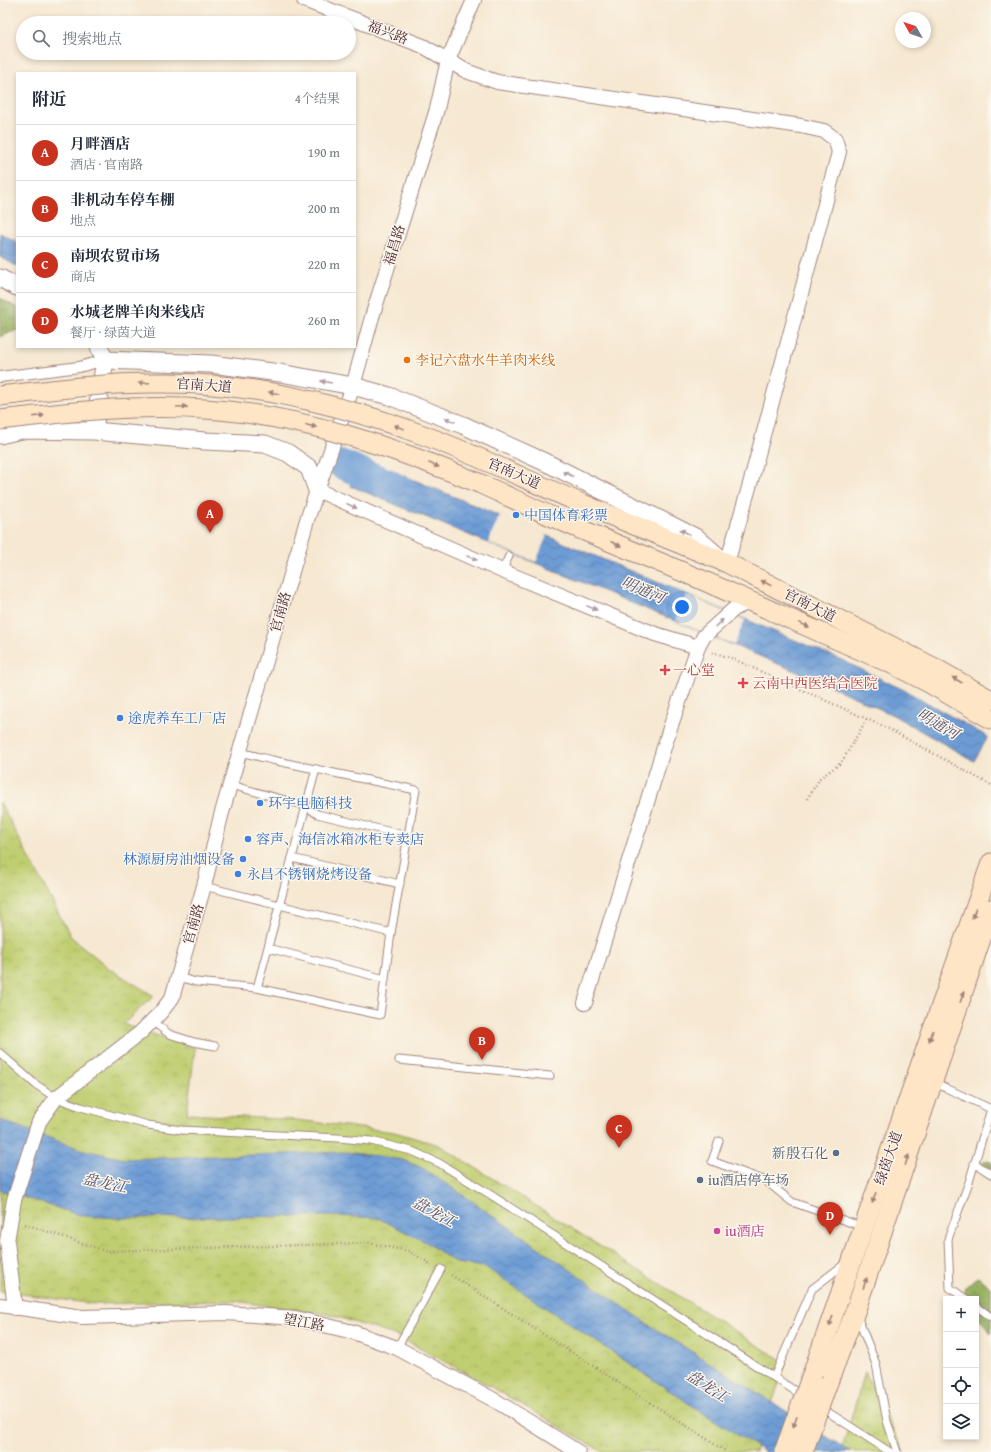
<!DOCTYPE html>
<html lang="zh">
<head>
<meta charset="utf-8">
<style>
  :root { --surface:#fff; --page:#f6f6f7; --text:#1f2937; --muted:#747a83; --line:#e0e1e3; --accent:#c8321e }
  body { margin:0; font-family:"Gentium Book Plus","Noto Serif SC",serif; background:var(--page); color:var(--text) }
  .controls { position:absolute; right:12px; bottom:12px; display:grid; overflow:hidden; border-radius:0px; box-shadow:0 2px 6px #0003 }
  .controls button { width:36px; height:36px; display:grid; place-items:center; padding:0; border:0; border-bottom:1px solid var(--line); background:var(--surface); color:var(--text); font:20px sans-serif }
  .compass { position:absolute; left:895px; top:12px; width:36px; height:36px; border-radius:50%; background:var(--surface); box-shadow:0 2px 6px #0003; rotate:310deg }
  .you { position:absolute; left:682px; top:607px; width:14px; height:14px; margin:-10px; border:3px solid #fff; border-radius:50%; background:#1a73e8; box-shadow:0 0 0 6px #1a73e833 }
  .badge { display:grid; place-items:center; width:26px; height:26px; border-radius:50%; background:var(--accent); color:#fff; font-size:13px; font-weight:700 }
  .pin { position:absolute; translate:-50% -33px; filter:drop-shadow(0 1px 2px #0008) }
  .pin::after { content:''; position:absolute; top:21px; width:14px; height:12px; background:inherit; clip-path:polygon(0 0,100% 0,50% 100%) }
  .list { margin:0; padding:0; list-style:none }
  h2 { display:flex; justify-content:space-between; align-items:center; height:52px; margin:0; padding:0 16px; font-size:17px }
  h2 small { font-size:13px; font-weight:400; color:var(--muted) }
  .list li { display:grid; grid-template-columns:26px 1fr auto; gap:12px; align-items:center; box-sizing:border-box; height:56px; padding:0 16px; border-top:1px solid var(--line) }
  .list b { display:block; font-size:15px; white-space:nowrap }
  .list p { margin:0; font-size:13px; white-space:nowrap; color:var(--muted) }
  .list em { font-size:13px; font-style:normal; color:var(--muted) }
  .icon { flex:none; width:22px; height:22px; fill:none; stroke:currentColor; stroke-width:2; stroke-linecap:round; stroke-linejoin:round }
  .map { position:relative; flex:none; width:991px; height:1452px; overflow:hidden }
  .search { position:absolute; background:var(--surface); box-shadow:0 2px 6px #0003; left:16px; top:16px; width:340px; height:44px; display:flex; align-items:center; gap:10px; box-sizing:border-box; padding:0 14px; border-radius:22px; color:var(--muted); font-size:15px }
  .panel { position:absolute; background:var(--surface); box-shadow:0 2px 6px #0003; left:16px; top:72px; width:340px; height:276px; border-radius:0px }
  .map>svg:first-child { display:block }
</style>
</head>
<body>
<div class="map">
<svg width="991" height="1452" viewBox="0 0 991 1452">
  <defs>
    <pattern id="forest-crowns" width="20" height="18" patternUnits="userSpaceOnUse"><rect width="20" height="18" fill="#97b162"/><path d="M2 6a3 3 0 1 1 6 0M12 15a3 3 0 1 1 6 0" fill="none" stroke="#7d8f51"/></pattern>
    <pattern id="park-crowns" width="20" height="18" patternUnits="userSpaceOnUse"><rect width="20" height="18" fill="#bfce70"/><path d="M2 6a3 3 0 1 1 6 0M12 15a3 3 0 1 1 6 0" fill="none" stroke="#a6b061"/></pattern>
    <pattern id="water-waves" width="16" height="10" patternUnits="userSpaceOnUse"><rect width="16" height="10" fill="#6d9cd5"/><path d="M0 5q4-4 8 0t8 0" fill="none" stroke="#5c7fad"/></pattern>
  </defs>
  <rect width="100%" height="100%" fill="#fbf7ec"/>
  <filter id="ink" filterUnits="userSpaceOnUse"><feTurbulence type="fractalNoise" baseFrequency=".025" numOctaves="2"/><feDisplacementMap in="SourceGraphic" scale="8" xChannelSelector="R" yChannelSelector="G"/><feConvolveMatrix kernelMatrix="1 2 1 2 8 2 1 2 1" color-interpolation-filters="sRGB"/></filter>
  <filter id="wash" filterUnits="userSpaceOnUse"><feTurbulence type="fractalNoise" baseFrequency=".012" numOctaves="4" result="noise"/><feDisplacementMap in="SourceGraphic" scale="16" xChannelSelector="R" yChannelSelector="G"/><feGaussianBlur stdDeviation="0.9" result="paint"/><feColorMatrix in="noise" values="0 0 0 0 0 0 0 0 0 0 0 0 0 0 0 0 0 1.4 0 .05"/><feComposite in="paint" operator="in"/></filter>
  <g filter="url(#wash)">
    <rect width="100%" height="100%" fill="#f6e8d1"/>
    <g fill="url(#forest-crowns)" stroke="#706846">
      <polygon points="0,298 17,308 17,330 0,337"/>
      <polygon points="983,1161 991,1162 991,1182 979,1170"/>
      <polygon points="978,1277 991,1288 991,1334 987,1327 976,1316 976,1299 966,1299 964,1288"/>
    </g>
    <g fill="url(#park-crowns)" stroke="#84764e">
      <polygon points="0,802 71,937 110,969 154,996 123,1024 195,1048 187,1114 297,1120 394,1132 439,1145 786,1363 755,1452 603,1452 497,1390 397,1336 332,1315 234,1301 95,1304 0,1291"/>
      <polygon points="865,1372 904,1452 841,1452"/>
    </g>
    <g fill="url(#water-waves)" stroke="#5c5e80">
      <polygon points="0,233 17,242 17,266 0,257"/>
      <path d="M362,458l473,199 71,34 82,46 -14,24 -81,-46 -69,-32 -473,-197c-2,-13 -1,-21 11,-28z"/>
      <polygon points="0,1120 80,1149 124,1159 346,1152 403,1160 422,1168 463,1195 651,1326 851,1452 765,1452 700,1411 485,1267 456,1263 426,1242 378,1218 338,1216 121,1218 83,1216 0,1190"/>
    </g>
    <g fill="#f6e8d1">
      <polygon points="500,515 547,535 536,562 488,543"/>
      <polygon points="687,595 745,620 734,645 676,621"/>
    </g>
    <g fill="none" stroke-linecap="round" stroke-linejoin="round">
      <polyline stroke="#6d9cd5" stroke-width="30" points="343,465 389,484"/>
    </g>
  </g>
  <g filter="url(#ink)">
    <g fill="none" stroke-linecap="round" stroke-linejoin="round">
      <g stroke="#a0847e" stroke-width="9">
        <g id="service">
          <polyline points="502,571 509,556"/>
          <polyline points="231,785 306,806 317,814 408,836"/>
          <polyline points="292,858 400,884"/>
          <polyline points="204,886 391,933"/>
          <polyline points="268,948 385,979"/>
          <polyline points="178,977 196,982 257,988 380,1015 391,933 416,790 272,760 240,752"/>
          <polyline points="257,988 316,769"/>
          <polyline points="152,1021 169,1034 194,1042 215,1046"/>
          <polyline points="0,1053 35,1084 56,1098 81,1107 148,1125 181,1130 338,1138 371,1141 412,1151 439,1163 491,1195 803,1396"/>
          <polyline points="399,1060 550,1076"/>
          <polyline points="933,1082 991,1109 969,1182 948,1239 950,1288 966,1299"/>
          <polyline points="719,1141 712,1161 766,1181 792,1202 863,1227"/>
          <polyline points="974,1163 991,1174"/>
          <polyline points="976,1306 991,1317"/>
          <polyline points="857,1316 876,1364 887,1421 897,1452"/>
          <polyline points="397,1348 441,1269"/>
          <polyline points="774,1377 812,1289 847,1262"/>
          <polyline points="820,1407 890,1452"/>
        </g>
      </g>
      <g stroke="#a0847e" stroke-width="12">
        <polyline id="pedestrian" points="0,377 79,367 105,360"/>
      </g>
      <g stroke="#a0847e" stroke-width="16">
        <g id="minor">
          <polyline points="304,0 423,46 466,71 497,82 801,126 824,131 835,139 839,152 750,484 727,563"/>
          <polyline points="317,490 502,571 655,634 698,647 704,636 734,609 744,604 756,603"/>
          <polyline points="585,1003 670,728 698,647"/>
          <polyline points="0,1305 82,1317 226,1313 295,1318 353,1332 397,1348 496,1401 578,1452"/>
          <polyline points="15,1308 7,1241 14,1200 39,1122 56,1098 140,1033 161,1012 172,998 204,886 221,816 307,520 353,386 372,317 437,109 448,60 474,0"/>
        </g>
      </g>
      <g stroke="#a0847e" stroke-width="19">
        <g id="tertiary">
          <polyline points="0,278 17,287"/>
          <polyline points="105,360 211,364 280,373 353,386 389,396 463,425 549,464 697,538 720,558"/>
          <polyline points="95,423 105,360 99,347"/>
          <polyline points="0,435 21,430 94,431 205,441 265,444 288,453 309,468 317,490"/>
        </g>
      </g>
      <g stroke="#a0847e" stroke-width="21">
        <g id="secondary">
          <polyline points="590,507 727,563 935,668 991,700"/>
          <polyline points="580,529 702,580 894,665 929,683 991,719"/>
          <polyline points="813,1372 991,863"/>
          <polyline points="827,1385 855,1312 991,909"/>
        </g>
      </g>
      <g stroke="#a0847e" stroke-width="2.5" stroke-dasharray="1 3" stroke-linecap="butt">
        <polyline points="712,652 731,658 887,728 991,785"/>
        <polyline points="807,799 820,778 841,763 867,719"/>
        <polyline points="25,1224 105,1251 369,1243 408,1251 431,1264"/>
        <polyline points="451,1275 727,1452"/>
      </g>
      <use href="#service" stroke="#fff" stroke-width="7"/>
      <use href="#pedestrian" stroke="#fff" stroke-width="10"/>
      <use href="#minor" stroke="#fff" stroke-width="14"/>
      <use href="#tertiary" stroke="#fff" stroke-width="17"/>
      <use href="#secondary" stroke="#fde5c5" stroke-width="19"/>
      <g stroke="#a0847e" stroke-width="21" stroke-linecap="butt">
        <g id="secondary-bridge">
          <path d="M0,396c51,-6 102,-13 153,-13 93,-2 184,20 270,52 57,21 111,49 167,72"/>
          <path d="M0,420c68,-8 136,-16 205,-11 96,6 188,38 276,75 33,15 66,31 99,45"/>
          <polyline points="784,1452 813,1372"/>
          <polyline points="803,1452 827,1385"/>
        </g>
      </g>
      <use href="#secondary-bridge" stroke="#fde5c5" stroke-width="19"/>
    </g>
    <defs><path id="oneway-solid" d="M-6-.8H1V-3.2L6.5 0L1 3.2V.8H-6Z"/></defs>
    <g fill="#ae9aa0">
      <use href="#oneway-solid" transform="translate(326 382) rotate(-170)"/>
      <use href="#oneway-solid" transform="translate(450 420) rotate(-158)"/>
      <use href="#oneway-solid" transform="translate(568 474) rotate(-154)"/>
      <use href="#oneway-solid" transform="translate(352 506) rotate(24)"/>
      <use href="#oneway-solid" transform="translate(685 532) rotate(-153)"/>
      <use href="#oneway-solid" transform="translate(472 558) rotate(23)"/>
      <use href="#oneway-solid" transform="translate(592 608) rotate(22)"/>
      <use href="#oneway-solid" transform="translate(719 623) rotate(-42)"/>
    </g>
    <g fill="#a48278">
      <use href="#oneway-solid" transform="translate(144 383) rotate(178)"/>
      <use href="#oneway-solid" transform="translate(274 393) rotate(-170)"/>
      <use href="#oneway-solid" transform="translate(182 407) rotate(2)"/>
      <use href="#oneway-solid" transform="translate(39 416) rotate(-7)"/>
      <use href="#oneway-solid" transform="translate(311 426) rotate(14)"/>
      <use href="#oneway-solid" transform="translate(399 427) rotate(-161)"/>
      <use href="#oneway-solid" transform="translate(434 465) rotate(22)"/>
      <use href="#oneway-solid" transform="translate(616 544) rotate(24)"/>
      <use href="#oneway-solid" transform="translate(766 583) rotate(-153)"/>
      <use href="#oneway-solid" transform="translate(804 625) rotate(24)"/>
      <use href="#oneway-solid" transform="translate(957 680) rotate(-150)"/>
      <use href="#oneway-solid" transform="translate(974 913) rotate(109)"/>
      <use href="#oneway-solid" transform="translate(962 997) rotate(-71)"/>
      <use href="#oneway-solid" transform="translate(931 1036) rotate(109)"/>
      <use href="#oneway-solid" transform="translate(907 1160) rotate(-71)"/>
      <use href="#oneway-solid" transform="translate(874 1198) rotate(109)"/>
      <use href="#oneway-solid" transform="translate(865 1283) rotate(-71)"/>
      <use href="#oneway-solid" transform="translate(831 1321) rotate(109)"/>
      <use href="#oneway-solid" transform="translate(795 1422) rotate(110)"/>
    </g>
  </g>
  <circle fill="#e8710a" stroke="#fbf7ec" stroke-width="1.5" cx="407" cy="360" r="4"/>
  <g fill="#3f7fe0" stroke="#fbf7ec" stroke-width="1.5">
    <circle cx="516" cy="515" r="4"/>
    <circle cx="120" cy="718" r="4"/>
    <circle cx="260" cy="803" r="4"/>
    <circle cx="248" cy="839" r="4"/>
    <circle cx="243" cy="859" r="4"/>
    <circle cx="238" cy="874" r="4"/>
  </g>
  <g fill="#e0444e" stroke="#fbf7ec" stroke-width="1.5">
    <path d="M663 664h4v4h4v4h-4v4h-4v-4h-4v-4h4z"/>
    <path d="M741 677h4v4h4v4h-4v4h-4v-4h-4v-4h4z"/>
  </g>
  <g fill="#5c6f8a" stroke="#fbf7ec" stroke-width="1.5">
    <circle cx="836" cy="1153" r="4"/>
    <circle cx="700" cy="1180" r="4"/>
  </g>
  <circle fill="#d1479c" stroke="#fbf7ec" stroke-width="1.5" cx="717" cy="1231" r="4"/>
  <g text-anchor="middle" stroke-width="3" stroke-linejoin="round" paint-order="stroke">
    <g font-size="14" fill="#4a1f2b" stroke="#fbf7ec">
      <text transform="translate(388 32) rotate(21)" y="5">福兴路</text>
      <text transform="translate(394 245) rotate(-73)" y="5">福昌路</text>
      <text transform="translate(204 385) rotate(4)" y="5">官南大道</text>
      <text transform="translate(514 473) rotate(24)" y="5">官南大道</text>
      <text transform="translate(810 605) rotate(27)" y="5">官南大道</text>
      <text transform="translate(280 612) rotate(-74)" y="5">官南路</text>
      <text transform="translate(193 924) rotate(-74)" y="5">官南路</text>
      <text transform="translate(888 1158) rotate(-71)" y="5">绿茵大道</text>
      <text transform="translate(304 1322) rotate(10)" y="5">望江路</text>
    </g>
    <g font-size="14" fill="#c56008" stroke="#fbf7ec" text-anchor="start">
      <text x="415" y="365">李记六盘水牛羊肉米线</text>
    </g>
    <g font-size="14" fill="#366cbe" stroke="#fbf7ec" text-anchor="start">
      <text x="524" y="520">中国体育彩票</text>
      <text x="128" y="723">途虎养车工厂店</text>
      <text x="268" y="808">环宇电脑科技</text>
      <text x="256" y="844">容声、海信冰箱冰柜专卖店</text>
      <text x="235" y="864" text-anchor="end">林源厨房油烟设备</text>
      <text x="246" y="879">永昌不锈钢烧烤设备</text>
    </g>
    <g font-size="14" fill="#be3a42" stroke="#fbf7ec" text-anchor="start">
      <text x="673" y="675">一心堂</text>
      <text x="752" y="688">云南中西医结合医院</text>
    </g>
    <g font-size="14" fill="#4e5e75" stroke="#fbf7ec" text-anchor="end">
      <text x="828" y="1158">新殷石化</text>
      <text x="708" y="1185" text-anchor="start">iu酒店停车场</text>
    </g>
    <g font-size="14" fill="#b23c85" stroke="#fbf7ec" text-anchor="start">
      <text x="725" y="1236">iu酒店</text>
    </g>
    <g font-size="15" font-style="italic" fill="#58516f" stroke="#fbf7ec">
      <text transform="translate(643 590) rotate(23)" y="5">明通河</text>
      <text transform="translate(938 724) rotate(30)" y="5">明通河</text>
      <text transform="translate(105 1183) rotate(12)" y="5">盘龙江</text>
      <text transform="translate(434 1212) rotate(29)" y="5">盘龙江</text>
      <text transform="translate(707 1386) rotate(33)" y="5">盘龙江</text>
    </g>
  </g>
</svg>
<div class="controls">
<button>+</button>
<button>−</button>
<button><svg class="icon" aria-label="locate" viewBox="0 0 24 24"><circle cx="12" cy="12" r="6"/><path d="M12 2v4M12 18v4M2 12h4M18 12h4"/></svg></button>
<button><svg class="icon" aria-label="layers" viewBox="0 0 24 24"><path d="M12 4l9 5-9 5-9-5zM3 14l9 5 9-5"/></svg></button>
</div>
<svg class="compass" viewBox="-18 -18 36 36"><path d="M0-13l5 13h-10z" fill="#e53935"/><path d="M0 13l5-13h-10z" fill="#747a83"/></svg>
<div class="you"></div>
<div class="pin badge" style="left:210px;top:533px">A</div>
<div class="pin badge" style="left:482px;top:1060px">B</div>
<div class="pin badge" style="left:619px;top:1148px">C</div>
<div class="pin badge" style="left:830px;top:1235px">D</div>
<div class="search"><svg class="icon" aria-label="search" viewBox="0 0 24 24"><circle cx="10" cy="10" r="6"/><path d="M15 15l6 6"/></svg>搜索地点</div>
<section class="panel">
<h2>附近<small>4个结果</small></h2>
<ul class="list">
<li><span class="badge">A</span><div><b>月畔酒店</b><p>酒店 · 官南路</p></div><em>190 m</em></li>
<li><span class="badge">B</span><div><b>非机动车停车棚</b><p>地点</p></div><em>200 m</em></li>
<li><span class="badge">C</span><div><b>南坝农贸市场</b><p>商店</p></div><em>220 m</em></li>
<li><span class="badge">D</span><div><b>水城老牌羊肉米线店</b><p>餐厅 · 绿茵大道</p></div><em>260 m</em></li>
</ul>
</section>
</div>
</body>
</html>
